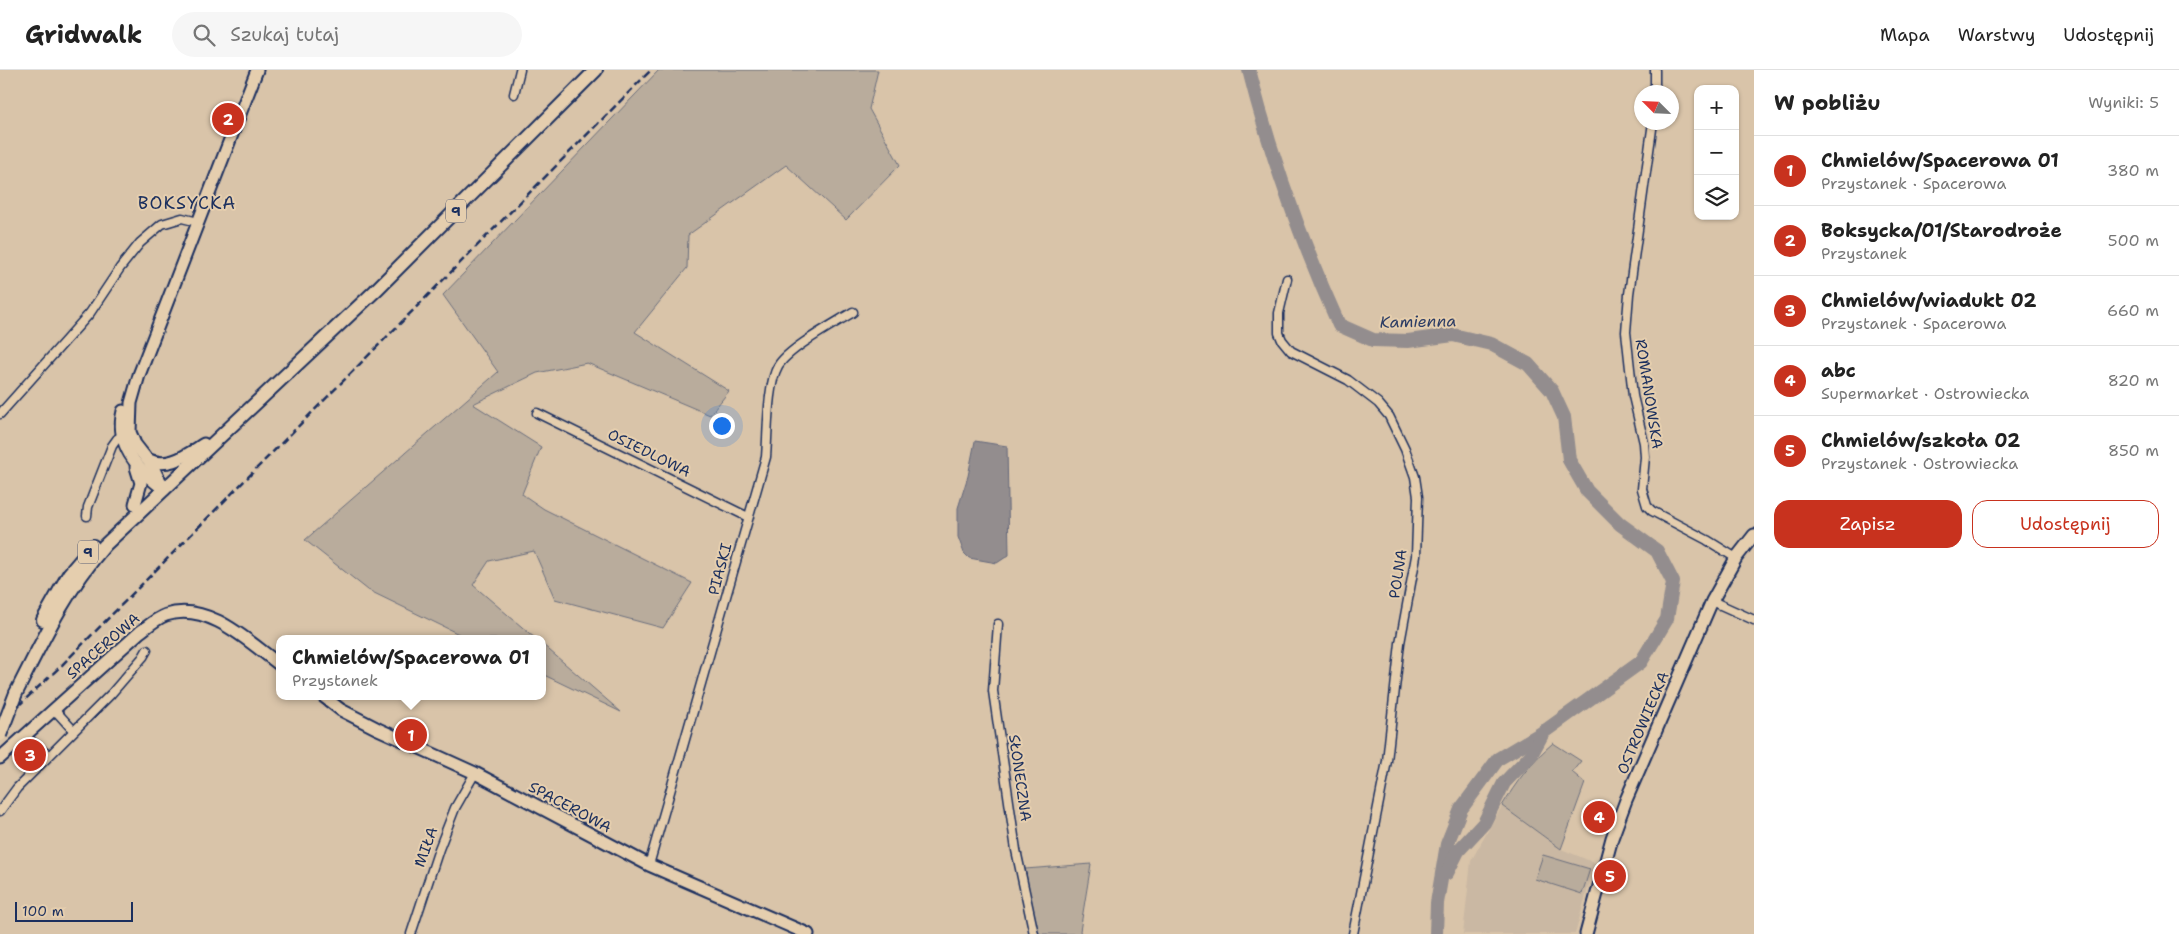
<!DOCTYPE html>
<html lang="pl">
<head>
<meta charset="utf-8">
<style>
  :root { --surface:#fff; --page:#f6f6f6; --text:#222; --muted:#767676; --line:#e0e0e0; --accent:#c8321e }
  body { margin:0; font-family:"Shantell Sans",sans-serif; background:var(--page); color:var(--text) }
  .controls { position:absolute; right:15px; top:15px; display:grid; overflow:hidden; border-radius:10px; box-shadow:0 1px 4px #0004 }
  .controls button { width:45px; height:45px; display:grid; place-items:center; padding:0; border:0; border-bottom:1px solid var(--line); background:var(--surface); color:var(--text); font:25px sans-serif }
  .compass { position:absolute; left:1634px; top:15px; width:45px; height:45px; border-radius:50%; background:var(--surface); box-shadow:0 1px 4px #0004; rotate:294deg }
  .scale { position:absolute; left:15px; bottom:12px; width:118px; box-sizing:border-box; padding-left:5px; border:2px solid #1b2f5e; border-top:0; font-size:14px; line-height:18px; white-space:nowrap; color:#1b2f5e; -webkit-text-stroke:4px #e5ceae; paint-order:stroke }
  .you { position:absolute; left:721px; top:355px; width:18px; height:18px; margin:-12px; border:4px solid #fff; border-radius:50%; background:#1a73e8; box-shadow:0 0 0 8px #1a73e833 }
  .badge { display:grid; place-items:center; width:32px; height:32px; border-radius:50%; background:var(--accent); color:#fff; font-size:16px; font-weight:700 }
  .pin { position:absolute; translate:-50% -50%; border:2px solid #fff; box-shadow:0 1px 5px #0006 }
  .popup { position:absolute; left:276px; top:565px; width:270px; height:65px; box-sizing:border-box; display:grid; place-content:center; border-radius:10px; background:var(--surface); filter:drop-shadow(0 1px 4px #0005); font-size:16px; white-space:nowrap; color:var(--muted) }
  .popup b { font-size:19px; color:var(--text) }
  .popup::after { content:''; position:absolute; left:50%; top:100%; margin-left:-10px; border:10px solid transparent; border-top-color:var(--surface) }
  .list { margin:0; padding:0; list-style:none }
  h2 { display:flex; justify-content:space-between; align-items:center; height:65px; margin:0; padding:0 20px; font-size:21px }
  h2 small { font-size:16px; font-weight:400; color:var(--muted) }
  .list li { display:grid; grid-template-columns:32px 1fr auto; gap:15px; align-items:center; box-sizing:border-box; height:70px; padding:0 20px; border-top:1px solid var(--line) }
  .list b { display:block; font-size:19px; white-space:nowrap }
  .list p { margin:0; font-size:16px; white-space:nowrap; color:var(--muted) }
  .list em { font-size:16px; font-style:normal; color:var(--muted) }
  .actions { display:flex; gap:10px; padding:15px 20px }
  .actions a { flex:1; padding:11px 0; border:1px solid var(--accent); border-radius:15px; text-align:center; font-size:18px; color:var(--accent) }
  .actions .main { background:var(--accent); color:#fff }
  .icon { flex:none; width:28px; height:28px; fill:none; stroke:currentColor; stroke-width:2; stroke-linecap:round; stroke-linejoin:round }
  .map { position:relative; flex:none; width:1754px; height:864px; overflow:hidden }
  header { display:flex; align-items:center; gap:30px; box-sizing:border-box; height:70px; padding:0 25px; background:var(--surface); border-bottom:1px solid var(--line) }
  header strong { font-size:24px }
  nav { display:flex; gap:28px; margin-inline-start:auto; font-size:18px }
  .search { width:350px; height:45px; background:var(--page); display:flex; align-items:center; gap:12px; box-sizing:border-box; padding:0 18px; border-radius:28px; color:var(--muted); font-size:19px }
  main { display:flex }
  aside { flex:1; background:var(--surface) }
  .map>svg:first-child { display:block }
</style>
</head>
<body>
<header>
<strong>Gridwalk</strong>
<div class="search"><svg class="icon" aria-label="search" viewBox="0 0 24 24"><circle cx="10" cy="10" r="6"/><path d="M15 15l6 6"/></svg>Szukaj tutaj</div>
<nav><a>Mapa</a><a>Warstwy</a><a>Udostępnij</a></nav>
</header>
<main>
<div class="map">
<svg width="1754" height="864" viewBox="0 0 1754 864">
  <rect width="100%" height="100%" fill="#d9c4a9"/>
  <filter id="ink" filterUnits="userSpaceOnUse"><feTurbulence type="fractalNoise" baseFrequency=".02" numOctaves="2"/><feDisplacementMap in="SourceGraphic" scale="10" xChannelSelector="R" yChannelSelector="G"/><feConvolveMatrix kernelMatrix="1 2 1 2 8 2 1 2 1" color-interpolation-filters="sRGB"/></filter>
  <g filter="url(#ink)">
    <polygon fill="#cab8a3" points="1502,736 1561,779 1595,793 1575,864 1463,864 1471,791"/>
    <g fill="#b9ac9c" stroke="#6a6e7d">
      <polygon points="659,0 878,0 869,39 900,95 846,150 786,95 688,165 687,198 635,262 729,321 710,345 587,293 537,303 473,334 541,377 522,424 544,439 692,513 663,558 555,529 534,481 489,491 473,515 536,569 469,569 368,520 305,470 498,302 443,225"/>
      <polygon points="542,574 621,642 542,604"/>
      <path d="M1553,673l28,18 -9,11 13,11 -24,66 -59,-43c14,-24 30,-45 51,-63z"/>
      <polygon points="1543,785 1590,799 1582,824 1535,809"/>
      <polygon points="1091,794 1080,861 1081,864 1037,864 1025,799"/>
    </g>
    <polygon fill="#938d8e" stroke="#63677b" points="975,371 1007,376 1009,485 997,493 969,488 964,483 958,467 958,438 968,406"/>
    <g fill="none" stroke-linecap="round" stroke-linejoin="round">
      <g stroke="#938d8e" stroke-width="14">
        <path d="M1249,0c22,87 53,173 90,255l34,15 35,1 45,-6 38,9 37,20 24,27 12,26 5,43 18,31 33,33 37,27 16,31 -6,37 -26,43 -96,69 -47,28 -37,50 -14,35 -10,59 -1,31"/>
        <polyline points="1447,803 1458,781 1484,753 1504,713 1531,685 1544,661"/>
      </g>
      <g stroke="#1b2f5e" stroke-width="11">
        <g id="street">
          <polyline points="1655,0 1655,22"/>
          <polyline points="514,24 520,0"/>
          <polyline points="1653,52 1629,224 1626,262 1633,326 1644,373 1645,387 1642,419 1647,436 1652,441 1707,470 1736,488"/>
          <polyline points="1287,209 1279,243 1279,263 1282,270 1291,281 1348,310 1378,333 1389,346 1405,379 1415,407 1418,427 1416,486 1400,573 1387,691 1353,864"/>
          <polyline points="537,343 748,447"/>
          <polyline points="0,344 90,243 120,198 140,173 162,154 182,148 198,152"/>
          <polyline points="87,446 88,437 112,376 117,369 125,364"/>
          <polyline points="1712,531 1754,550"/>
          <polyline points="998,554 993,621 1016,780 1034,864"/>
          <polyline points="54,639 73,660"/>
          <polyline points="25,666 48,685"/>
          <polyline points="0,741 17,718 111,624 143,587 147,580"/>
          <path d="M649,795l117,-408c2,-24 1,-72 12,-91 11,-18 56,-42 75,-54"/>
          <polyline points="411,864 439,779 455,738 475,703"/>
        </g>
      </g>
      <g stroke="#1b2f5e" stroke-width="15">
        <g id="secondary">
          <path d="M123,341c-8,32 14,58 38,76"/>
          <path d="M147,389c21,11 39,-4 57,-15"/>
          <polyline points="164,420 153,397 135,374 130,362 131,333 139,305 257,0"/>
          <polyline points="135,434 141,413 136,397"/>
          <polyline points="323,626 341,640 378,659 475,703 649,795 808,864"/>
          <path d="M0,688l140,-126c8,-6 17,-14 26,-17 42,-14 83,27 114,50"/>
          <polyline points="1586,864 1612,768 1626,730 1712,531 1736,488 1754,465"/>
        </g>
      </g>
      <g stroke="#1b2f5e" stroke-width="16">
        <g id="primary">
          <polyline points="43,550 69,504 93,476"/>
          <path d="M16,623c27,-54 50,-103 89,-148l270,-254 221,-221"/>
        </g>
      </g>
      <use href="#street" stroke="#e5ceae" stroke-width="8"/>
      <use href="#secondary" stroke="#e5ceae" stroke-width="11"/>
      <use href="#primary" stroke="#e5ceae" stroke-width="12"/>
      <polyline stroke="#1b2f5e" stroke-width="2.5" stroke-dasharray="8 4" stroke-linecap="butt" points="0,653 62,595 651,0"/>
      <g stroke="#1b2f5e" stroke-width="16" stroke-linecap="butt">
        <polyline id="primary-bridge" points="0,665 16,623"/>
      </g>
      <use href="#primary-bridge" stroke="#e5ceae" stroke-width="12"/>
    </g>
  </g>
  <g text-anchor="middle" stroke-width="4" stroke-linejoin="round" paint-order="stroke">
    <g fill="#e5ceae" stroke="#585f76" stroke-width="1">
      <rect x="446" y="129.5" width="20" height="23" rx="4"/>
      <rect x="78" y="470.5" width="20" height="23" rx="4"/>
    </g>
    <g font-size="14" font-weight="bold" fill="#1b2f5e">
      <text x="456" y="146">9</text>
      <text x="88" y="487">9</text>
    </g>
    <g font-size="15" fill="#1b2f5e" stroke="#e5ceae">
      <text transform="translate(1649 324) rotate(81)" y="5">ROMANOWSKA</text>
      <text transform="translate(649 383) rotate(26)" y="5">OSIEDLOWA</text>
      <text transform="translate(720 499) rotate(-75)" y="5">PIASKI</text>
      <text transform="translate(1398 504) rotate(-81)" y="5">POLNA</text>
      <text transform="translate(103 576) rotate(-41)" y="5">SPACEROWA</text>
      <text transform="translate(1643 653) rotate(-67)" y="5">OSTROWIECKA</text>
      <text transform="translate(1020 708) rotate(82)" y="5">SŁONECZNA</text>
      <text transform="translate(570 737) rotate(28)" y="5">SPACEROWA</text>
      <text transform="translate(426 777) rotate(-70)" y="5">MIŁA</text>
    </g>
    <g font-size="16" font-style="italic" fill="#2d3d65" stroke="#e5ceae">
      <text transform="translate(1418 251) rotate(-1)" y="6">Kamienna</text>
    </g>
    <g font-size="18" letter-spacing="1" fill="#1b2f5e" stroke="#e5ceae">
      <text x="187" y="139">BOKSYCKA</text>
    </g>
  </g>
</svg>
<div class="controls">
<button>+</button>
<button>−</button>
<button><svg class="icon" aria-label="layers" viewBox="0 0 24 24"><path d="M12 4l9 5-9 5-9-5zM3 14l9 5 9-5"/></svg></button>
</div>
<svg class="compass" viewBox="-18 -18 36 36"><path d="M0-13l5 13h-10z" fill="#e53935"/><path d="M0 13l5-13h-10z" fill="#767676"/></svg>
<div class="scale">100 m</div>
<div class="you"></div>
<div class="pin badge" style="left:411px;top:665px">1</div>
<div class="popup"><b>Chmielów/Spacerowa 01</b>Przystanek</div>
<div class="pin badge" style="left:228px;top:49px">2</div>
<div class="pin badge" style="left:30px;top:685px">3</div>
<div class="pin badge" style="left:1599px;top:747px">4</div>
<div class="pin badge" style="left:1610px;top:806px">5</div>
</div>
<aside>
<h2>W pobliżu<small>Wyniki: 5</small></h2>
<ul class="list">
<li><span class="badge">1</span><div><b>Chmielów/Spacerowa 01</b><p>Przystanek · Spacerowa</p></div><em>380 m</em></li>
<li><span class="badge">2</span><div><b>Boksycka/01/Starodroże</b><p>Przystanek</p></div><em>500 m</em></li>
<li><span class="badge">3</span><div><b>Chmielów/wiadukt 02</b><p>Przystanek · Spacerowa</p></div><em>660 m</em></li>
<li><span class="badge">4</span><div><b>abc</b><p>Supermarket · Ostrowiecka</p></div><em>820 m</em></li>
<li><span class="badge">5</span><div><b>Chmielów/szkoła 02</b><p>Przystanek · Ostrowiecka</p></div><em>850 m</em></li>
</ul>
<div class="actions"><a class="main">Zapisz</a><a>Udostępnij</a></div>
</aside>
</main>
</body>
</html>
